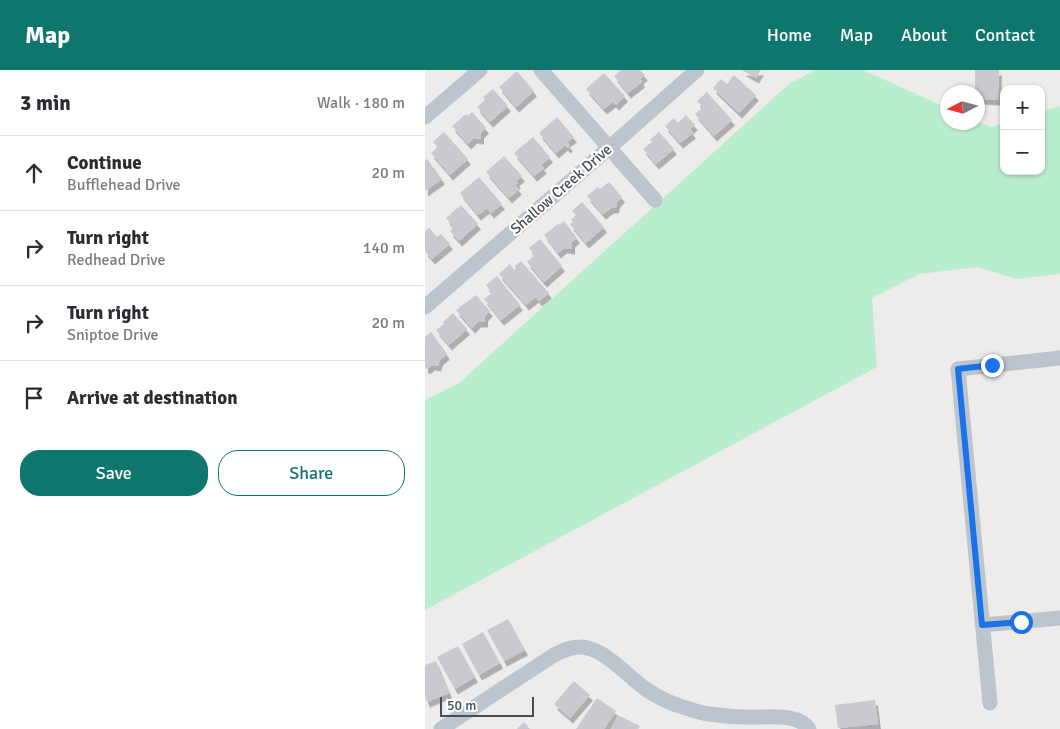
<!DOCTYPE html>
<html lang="en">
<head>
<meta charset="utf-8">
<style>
  :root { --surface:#fff; --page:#f2f2f3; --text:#2b2b33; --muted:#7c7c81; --line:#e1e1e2; --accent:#0f766e }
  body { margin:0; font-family:Signika,sans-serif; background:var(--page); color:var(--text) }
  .controls { position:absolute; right:15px; top:15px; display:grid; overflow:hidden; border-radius:10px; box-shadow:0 1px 4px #0004 }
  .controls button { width:45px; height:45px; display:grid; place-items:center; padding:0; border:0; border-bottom:1px solid var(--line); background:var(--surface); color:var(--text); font:25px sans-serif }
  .compass { position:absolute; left:515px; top:15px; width:45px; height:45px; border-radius:50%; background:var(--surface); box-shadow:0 1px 4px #0004; rotate:264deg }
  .scale { position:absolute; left:15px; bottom:12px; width:94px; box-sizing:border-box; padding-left:5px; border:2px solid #444e58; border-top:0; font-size:14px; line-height:18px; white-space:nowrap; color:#444e58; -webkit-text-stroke:4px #fff; paint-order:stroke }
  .stop { position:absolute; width:15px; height:15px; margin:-11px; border:4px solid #1a73e8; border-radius:50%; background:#fff }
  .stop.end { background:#1a73e8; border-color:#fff; box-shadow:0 1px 5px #0008 }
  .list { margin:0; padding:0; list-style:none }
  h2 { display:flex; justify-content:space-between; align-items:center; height:65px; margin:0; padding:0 20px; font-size:21px }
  h2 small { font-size:16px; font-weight:400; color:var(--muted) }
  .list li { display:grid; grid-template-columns:32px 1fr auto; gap:15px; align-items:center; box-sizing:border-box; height:75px; padding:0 20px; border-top:1px solid var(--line) }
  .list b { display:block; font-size:19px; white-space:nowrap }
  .list p { margin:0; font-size:16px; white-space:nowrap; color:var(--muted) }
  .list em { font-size:16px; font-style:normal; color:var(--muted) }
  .actions { display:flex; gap:10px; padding:15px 20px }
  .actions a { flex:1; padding:11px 0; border:1px solid var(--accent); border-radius:20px; text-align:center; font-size:18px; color:var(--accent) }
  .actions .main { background:var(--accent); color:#fff }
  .icon { flex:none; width:28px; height:28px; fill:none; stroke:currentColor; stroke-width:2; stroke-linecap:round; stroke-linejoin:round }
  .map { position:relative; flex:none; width:635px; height:659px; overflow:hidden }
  header { display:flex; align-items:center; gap:30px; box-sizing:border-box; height:70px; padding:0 25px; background:var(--accent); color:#fff }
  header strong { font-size:24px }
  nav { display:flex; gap:28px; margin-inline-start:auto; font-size:18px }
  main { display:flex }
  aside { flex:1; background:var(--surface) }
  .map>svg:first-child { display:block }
</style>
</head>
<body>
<header>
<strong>Map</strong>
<nav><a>Home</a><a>Map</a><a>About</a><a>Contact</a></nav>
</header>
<main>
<aside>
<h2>3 min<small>Walk · 180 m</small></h2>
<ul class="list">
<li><svg class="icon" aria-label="ahead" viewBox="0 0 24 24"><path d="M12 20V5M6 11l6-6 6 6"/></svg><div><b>Continue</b><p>Bufflehead Drive</p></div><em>20 m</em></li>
<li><svg class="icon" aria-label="right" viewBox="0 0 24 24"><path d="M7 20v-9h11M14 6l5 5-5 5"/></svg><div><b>Turn right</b><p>Redhead Drive</p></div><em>140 m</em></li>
<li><svg class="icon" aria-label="right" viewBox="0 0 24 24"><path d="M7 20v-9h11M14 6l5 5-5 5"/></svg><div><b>Turn right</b><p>Sniptoe Drive</p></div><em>20 m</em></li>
<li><svg class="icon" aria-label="arrive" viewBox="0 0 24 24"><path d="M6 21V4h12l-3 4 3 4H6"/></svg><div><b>Arrive at destination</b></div></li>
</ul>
<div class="actions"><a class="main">Save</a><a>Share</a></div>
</aside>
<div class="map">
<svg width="635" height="659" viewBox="0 0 635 659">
  <defs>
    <filter id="shadow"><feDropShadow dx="3" dy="5.5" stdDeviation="0" flood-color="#0004"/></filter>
  </defs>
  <rect width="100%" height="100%" fill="#eeebeb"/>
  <polygon fill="#b8edce" points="390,0 438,0 522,38 522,52 553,52 566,57 579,53 579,101 616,101 616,42 635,36 635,204 591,209 553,197 494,204 447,228 452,297 0,540 0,330 34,313 364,14"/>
  <g fill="#c8cad0" filter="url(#shadow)">
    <polygon points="196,0 215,0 220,5 215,9 217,12 203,23 189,6"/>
    <polygon points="317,0 336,0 331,8"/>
    <polygon points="550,0 574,0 573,30 552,29 552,22 550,22"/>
    <polygon points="92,1 109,21 91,37 74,17"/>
    <polygon points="179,3 200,26 191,35 188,32 179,39 161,19"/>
    <polygon points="309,5 331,25 314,43 288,18 296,9 302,14"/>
    <polygon points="68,19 83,36 65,52 52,37 60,30 58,27"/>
    <polygon points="282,22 307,50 289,66 270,44 278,37 272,31"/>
    <polygon points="47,42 61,58 56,63 56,69 49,68 43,74 27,56 41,44 43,46"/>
    <polygon points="261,45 270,55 265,59 268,63 255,73 240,56 249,48 253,53"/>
    <polygon points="132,47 149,67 142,72 145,76 142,78 140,75 131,83 114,63"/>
    <polygon points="19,62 43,89 25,105 6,83 13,77 8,72"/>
    <polygon points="234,62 249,79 231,94 218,79 227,72 225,70"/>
    <polygon points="108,67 125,87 116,95 119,98 109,106 89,83"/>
    <polygon points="79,86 97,106 91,111 93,113 90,115 94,119 84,128 61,102"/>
    <polygon points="2,89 17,109 0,121 0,90"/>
    <polygon points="54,107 77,134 66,143 62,138 53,145 35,123"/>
    <polygon points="184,112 197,127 192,132 191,138 186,138 178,144 162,126 173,117 175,119"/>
    <polygon points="157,132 179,157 161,173 145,154 148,152 146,150 151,145 147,141"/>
    <polygon points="36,135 53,154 34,171 25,161 29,157 21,148"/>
    <polygon points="139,151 152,168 147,172 147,179 139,178 133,183 119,165 133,154 134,155"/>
    <polygon points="4,158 12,167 16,164 25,174 7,189 0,181 0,162"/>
    <polygon points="115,169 137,196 119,212 102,192 110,185 104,178"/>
    <polygon points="96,191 124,223 114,231 111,227 101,235 74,204 85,194 89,200 91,198 90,196"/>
    <polygon points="72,206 95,235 76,250 59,229 67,223 61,215"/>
    <polygon points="51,225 65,241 60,246 60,252 53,252 47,258 31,240"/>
    <polygon points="28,243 42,259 24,275 11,260 19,254 18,252"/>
    <polygon points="6,262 22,284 15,290 13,296 7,295 2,299 0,297 0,267"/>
    <polygon points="83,549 100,580 79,591 62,560"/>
    <polygon points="58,562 75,593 54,605 37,574"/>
    <polygon points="33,576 50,607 30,619 12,587"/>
    <polygon points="11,591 24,623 2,632 0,627 0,595"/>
    <polygon points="149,611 165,625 145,648 129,634"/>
    <polygon points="172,628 191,641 179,659 151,659"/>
    <polygon points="450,630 453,654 413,658 410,635"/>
    <polygon points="193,645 215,656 213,659 186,659"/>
    <polygon points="99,652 105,659 92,659"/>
  </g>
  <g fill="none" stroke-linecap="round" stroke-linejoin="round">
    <g stroke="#bcc5ce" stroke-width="15">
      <polyline points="116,0 230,130"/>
      <polyline points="0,47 55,0"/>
      <polyline points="0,237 184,78 272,0"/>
      <polyline points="557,555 635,548"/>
      <polyline points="565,633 533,299 635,288"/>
      <path d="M16,659l113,-74c8,-4 16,-8 25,-8 23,-1 46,27 64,40 9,7 26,16 37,19 9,3 19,7 29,8 13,2 26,3 38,3 18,1 51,-5 62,12"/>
    </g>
  </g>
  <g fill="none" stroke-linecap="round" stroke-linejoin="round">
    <polyline stroke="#1a73e8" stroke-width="6" points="567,295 533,299 557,555 596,552"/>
  </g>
  <g text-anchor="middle" stroke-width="4.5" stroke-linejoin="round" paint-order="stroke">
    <g font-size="15" fill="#444e58" stroke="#fff">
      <text transform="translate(136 119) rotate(-41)" y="5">Shallow Creek Drive</text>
    </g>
  </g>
</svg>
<div class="controls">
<button>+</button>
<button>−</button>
</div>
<svg class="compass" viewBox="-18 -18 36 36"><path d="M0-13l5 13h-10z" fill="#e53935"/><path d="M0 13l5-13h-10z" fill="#7c7c81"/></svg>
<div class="scale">50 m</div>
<div class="stop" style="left:596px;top:552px"></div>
<div class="stop end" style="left:567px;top:295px"></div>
</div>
</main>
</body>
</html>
